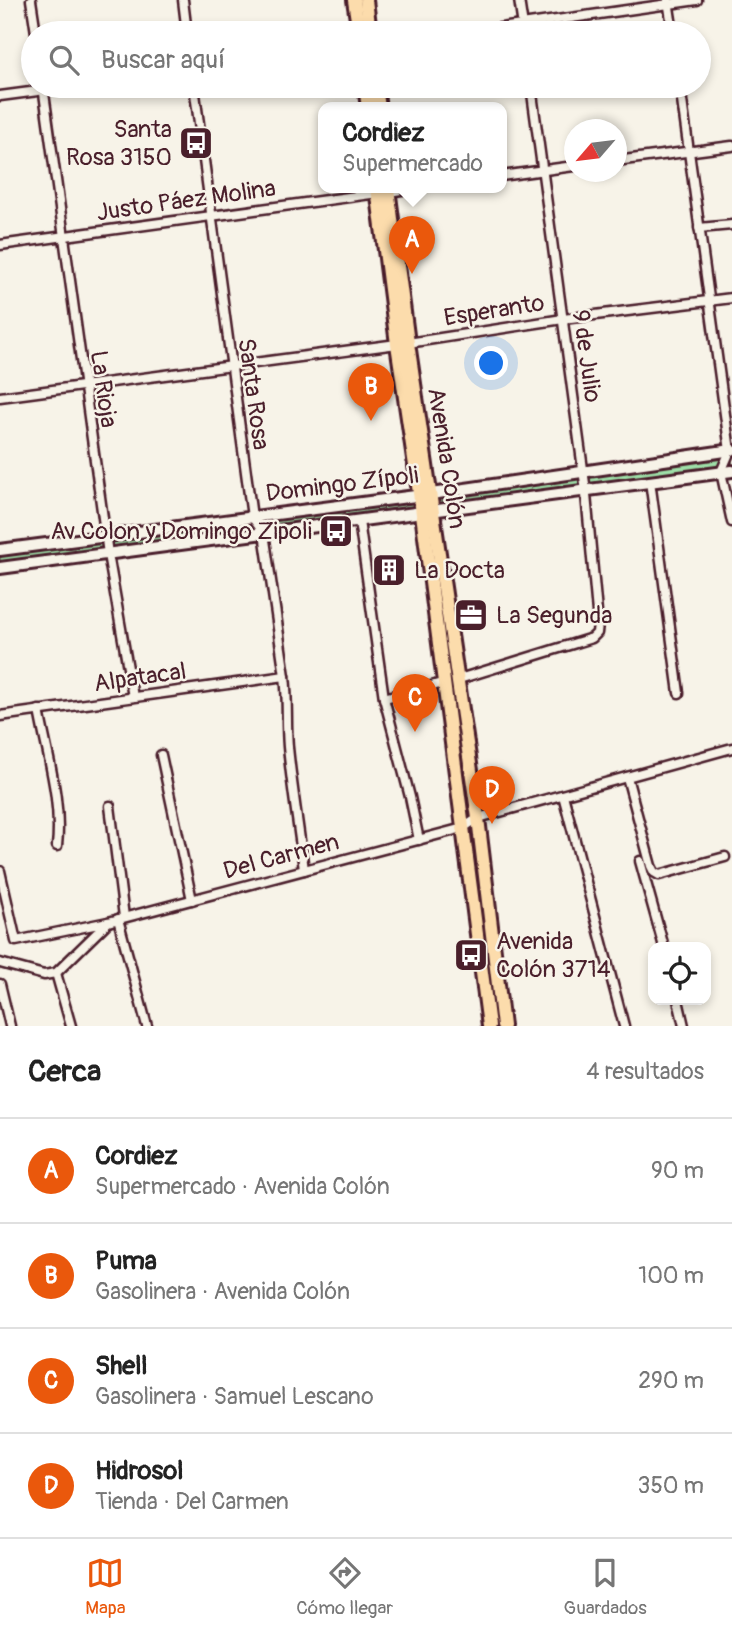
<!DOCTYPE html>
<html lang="es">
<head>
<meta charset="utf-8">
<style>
  :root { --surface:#fff; --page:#f2f2f2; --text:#222; --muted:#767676; --line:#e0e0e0; --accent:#ea580c }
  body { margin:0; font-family:Pangolin,sans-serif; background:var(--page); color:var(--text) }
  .controls { position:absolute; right:21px; bottom:21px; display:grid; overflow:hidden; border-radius:14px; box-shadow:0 4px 10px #0003 }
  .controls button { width:63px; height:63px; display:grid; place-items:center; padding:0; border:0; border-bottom:2px solid var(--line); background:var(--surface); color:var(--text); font:35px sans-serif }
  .compass { position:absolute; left:564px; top:119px; width:63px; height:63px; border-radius:50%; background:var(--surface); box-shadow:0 4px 10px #0003; rotate:242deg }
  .you { position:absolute; left:492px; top:364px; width:24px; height:24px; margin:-18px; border:5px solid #fff; border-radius:50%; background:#1a73e8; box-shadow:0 0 0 10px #1a73e833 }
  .badge { display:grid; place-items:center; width:46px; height:46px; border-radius:50%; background:var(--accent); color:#fff; font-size:23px; font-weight:700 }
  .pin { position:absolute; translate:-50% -58px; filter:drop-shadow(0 2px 4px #0008) }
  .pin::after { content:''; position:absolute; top:37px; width:24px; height:21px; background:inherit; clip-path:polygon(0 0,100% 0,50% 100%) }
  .popup { position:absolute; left:318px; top:102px; width:189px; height:91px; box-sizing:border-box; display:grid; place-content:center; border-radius:14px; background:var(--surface); filter:drop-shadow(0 2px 5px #0005); font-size:23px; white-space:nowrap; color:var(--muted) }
  .popup b { font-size:26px; color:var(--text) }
  .popup::after { content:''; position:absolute; left:50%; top:100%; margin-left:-14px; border:14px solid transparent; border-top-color:var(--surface) }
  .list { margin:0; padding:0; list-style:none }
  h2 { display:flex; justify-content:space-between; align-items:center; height:91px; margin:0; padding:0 28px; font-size:30px }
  h2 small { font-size:23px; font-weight:400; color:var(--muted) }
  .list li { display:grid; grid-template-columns:46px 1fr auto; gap:21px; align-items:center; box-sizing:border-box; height:105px; padding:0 28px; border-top:2px solid var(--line) }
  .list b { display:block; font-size:26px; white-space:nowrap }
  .list p { margin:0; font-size:23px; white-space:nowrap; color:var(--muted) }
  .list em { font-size:23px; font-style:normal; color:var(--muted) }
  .icon { flex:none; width:38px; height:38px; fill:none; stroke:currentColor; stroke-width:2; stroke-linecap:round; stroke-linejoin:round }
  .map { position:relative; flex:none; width:732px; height:1026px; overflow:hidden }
  .search { position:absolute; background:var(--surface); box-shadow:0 4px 10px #0003; left:21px; right:21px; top:21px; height:77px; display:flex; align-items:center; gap:18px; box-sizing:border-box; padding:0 24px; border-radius:38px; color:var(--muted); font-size:26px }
  .sheet { height:511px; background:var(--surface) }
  nav { display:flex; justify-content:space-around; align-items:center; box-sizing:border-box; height:98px; border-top:2px solid var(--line); background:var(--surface); font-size:19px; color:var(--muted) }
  nav a { display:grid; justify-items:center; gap:4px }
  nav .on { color:var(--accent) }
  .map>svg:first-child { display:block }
</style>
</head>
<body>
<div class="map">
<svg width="732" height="1026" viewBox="0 0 732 1026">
  <rect width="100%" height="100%" fill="#f7f3e8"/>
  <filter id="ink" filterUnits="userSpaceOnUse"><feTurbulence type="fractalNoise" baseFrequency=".0143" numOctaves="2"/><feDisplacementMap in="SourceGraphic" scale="14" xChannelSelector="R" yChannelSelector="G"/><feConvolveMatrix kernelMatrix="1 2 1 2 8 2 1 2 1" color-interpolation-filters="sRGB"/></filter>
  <g filter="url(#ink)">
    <g fill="#9edfa8" stroke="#747f6a" stroke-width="2">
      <polygon points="732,450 732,471 434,511 431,494"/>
      <polygon points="419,495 421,513 0,568 0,550"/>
    </g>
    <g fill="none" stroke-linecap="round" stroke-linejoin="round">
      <g stroke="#4a1f2b" stroke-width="13">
        <g id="minor">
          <polyline points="31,0 36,33"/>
          <polyline points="183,0 187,33"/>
          <polyline points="519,0 524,33"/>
          <polyline points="668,0 673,33"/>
          <polyline points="466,33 697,0"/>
          <polyline points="43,86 108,554 133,697"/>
          <path d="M194,86l58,431 12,16 21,143c3,24 1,47 3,71 4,41 11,82 16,123"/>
          <polyline points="680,86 730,451 721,472 732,522"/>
          <polyline points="0,96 76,86"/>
          <polyline points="616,161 732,146"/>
          <polyline points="501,176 574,166"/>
          <polyline points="388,192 415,188"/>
          <polyline points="699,228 732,225"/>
          <polyline points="0,245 378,193"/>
          <polyline points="408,343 563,319 732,298"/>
          <polyline points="0,397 397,344"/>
          <polyline points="650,481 679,693"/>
          <polyline points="359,521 384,698 410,797 419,840"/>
          <polyline points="459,679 592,638 597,633 598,623 585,484 531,86"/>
          <polyline points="384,698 443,683"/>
          <path d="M39,710c8,45 23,91 18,136"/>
          <polyline points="0,716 285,676"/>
          <polyline points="161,755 192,900"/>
          <polyline points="627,777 651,866 654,872 659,875 725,857"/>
          <polyline points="563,795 624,1026"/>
          <polyline points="110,806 124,917"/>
          <polyline points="640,861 664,947"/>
          <polyline points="0,871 16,941 108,922 463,828 478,818 732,748"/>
          <polyline points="118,919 147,1026"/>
          <polyline points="0,963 44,975 56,973 108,922"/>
          <polyline points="56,973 71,1026"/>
          <polyline points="0,984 10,1026"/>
          <polyline points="678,1000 684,1026"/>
        </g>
      </g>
      <g stroke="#4a1f2b" stroke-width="16">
        <g id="secondary">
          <polyline points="0,550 431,494 732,450"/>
          <polyline points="0,568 732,471"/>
        </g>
      </g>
      <g stroke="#4a1f2b" stroke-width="18">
        <g id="primary">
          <polyline points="354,0 359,33"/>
          <polyline points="366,0 370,33"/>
          <polyline points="365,86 368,108"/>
          <polyline points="376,86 379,108"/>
          <polyline points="377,188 397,344 421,506 489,1026"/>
          <polyline points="388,188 408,343 478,818 503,1026"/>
        </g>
      </g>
      <use href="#minor" stroke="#f7f3e8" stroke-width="8"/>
      <use href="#secondary" stroke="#f7f3e8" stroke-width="10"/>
      <use href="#primary" stroke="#fcdcac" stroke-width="12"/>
    </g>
  </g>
  <defs>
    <g id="bus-square" transform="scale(1.75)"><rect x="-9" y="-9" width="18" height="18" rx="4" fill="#4a1f2b" stroke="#f7f3e8"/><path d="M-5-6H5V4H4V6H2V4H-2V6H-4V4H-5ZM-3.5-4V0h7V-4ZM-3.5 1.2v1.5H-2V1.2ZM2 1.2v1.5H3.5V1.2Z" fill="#fff"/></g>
    <g id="building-square" transform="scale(1.75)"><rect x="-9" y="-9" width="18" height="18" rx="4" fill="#4a1f2b" stroke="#f7f3e8"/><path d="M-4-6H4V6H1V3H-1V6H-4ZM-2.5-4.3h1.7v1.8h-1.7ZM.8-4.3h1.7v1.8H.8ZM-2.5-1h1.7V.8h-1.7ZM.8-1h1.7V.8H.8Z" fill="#fff"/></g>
    <g id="office-square" transform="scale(1.75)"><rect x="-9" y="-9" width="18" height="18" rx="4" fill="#4a1f2b" stroke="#f7f3e8"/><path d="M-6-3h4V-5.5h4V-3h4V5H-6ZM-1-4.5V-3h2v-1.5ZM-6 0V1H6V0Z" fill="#fff"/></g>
  </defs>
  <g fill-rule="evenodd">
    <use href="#bus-square" x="196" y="143"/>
    <use href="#bus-square" x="336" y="531"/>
    <use href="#building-square" x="389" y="570"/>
    <use href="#office-square" x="471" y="615"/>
    <use href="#bus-square" x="471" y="955"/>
  </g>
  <g text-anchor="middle" stroke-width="5" stroke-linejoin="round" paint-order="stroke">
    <g font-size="24" fill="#4a1f2b" stroke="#f7f3e8" text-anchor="start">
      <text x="172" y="137" text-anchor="end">Santa<tspan x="172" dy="28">Rosa 3150</tspan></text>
      <text x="312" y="539" text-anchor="end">Av Colon y Domingo Zipoli</text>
      <text x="414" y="578">La Docta</text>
      <text x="496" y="623">La Segunda</text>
      <text x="496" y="949">Avenida<tspan x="496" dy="28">Colón 3714</tspan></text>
    </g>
    <g font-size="24" fill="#4a1f2b" stroke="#f7f3e8">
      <text transform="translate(186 200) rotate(-8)" y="8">Justo Páez Molina</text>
      <text transform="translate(494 310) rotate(-9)" y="8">Esperanto</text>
      <text transform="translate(587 356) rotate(82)" y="8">9 de Julio</text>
      <text transform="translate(104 389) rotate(82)" y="8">La Rioja</text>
      <text transform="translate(254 394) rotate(82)" y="8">Santa Rosa</text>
      <text transform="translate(447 458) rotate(81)" y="8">Avenida Colón</text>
      <text transform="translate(342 484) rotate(-7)" y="8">Domingo Zípoli</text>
      <text transform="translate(140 677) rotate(-8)" y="8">Alpatacal</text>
      <text transform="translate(281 856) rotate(-15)" y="8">Del Carmen</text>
    </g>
  </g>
</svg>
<div class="controls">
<button><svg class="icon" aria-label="locate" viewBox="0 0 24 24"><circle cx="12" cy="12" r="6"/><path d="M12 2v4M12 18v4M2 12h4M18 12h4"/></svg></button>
</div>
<svg class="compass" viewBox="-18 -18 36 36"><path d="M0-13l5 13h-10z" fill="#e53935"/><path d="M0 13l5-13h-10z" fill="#767676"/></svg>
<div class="you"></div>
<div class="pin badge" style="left:412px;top:274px">A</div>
<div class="popup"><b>Cordiez</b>Supermercado</div>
<div class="pin badge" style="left:371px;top:421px">B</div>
<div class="pin badge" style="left:415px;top:732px">C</div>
<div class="pin badge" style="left:492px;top:824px">D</div>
<div class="search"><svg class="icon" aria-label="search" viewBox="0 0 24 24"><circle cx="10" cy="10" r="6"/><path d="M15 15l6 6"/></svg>Buscar aquí</div>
</div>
<section class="sheet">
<h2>Cerca<small>4 resultados</small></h2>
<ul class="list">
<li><span class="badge">A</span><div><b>Cordiez</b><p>Supermercado · Avenida Colón</p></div><em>90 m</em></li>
<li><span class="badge">B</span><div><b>Puma</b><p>Gasolinera · Avenida Colón</p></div><em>100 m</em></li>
<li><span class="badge">C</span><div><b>Shell</b><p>Gasolinera · Samuel Lescano</p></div><em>290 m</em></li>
<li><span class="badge">D</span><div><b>Hidrosol</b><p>Tienda · Del Carmen</p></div><em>350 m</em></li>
</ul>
</section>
<nav>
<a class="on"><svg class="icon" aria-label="map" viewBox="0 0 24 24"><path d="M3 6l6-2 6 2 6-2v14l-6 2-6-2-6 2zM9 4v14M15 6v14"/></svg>Mapa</a>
<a><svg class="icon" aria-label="directions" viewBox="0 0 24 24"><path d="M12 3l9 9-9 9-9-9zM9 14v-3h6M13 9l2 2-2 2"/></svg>Cómo llegar</a>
<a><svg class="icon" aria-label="saved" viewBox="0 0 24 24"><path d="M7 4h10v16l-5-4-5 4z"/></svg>Guardados</a>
</nav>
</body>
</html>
